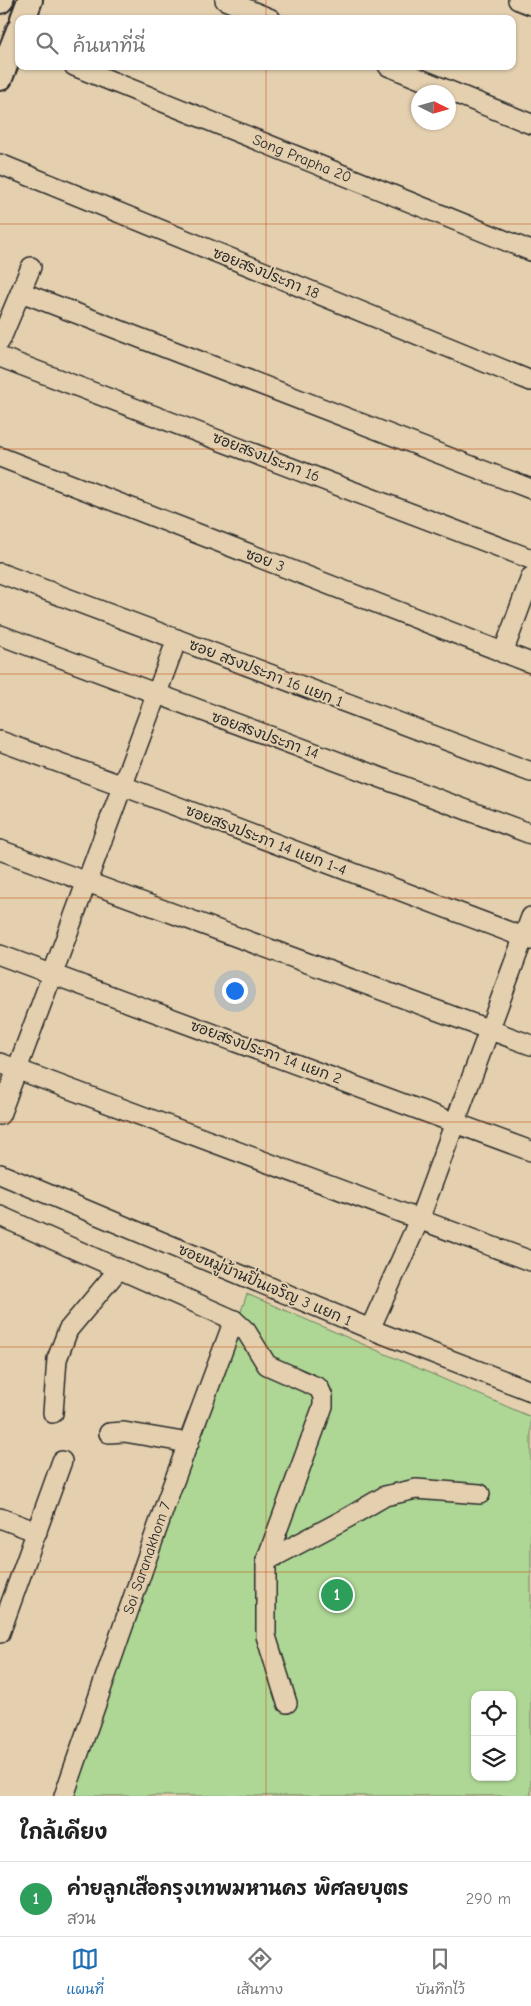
<!DOCTYPE html>
<html lang="th">
<head>
<meta charset="utf-8">
<style>
  :root { --surface:#fff; --page:#f6f6f6; --text:#222; --muted:#767676; --line:#e0e0e0; --accent:#1f6fb2 }
  body { margin:0; font-family:"Comic Neue","Playpen Sans Thai",sans-serif; background:var(--page); color:var(--text) }
  .controls { position:absolute; right:15px; bottom:15px; display:grid; overflow:hidden; border-radius:10px; box-shadow:0 1px 4px #0004 }
  .controls button { width:45px; height:45px; display:grid; place-items:center; padding:0; border:0; border-bottom:1px solid var(--line); background:var(--surface); color:var(--text); font:25px sans-serif }
  .compass { position:absolute; left:411px; top:85px; width:45px; height:45px; border-radius:50%; background:var(--surface); box-shadow:0 1px 4px #0004; rotate:95deg }
  .you { position:absolute; left:234px; top:990px; width:18px; height:18px; margin:-12px; border:4px solid #fff; border-radius:50%; background:#1a73e8; box-shadow:0 0 0 8px #1a73e833 }
  .badge { display:grid; place-items:center; width:32px; height:32px; border-radius:50%; background:var(--accent); color:#fff; font-size:16px; font-weight:700 }
  .pin { position:absolute; translate:-50% -50%; border:2px solid #fff; box-shadow:0 1px 5px #0006 }
  .list { margin:0; padding:0; list-style:none }
  h2 { display:flex; justify-content:space-between; align-items:center; height:65px; margin:0; padding:0 20px; font-size:21px }
  h2 small { font-size:16px; font-weight:400; color:var(--muted) }
  .list li { display:grid; grid-template-columns:32px 1fr auto; gap:15px; align-items:center; box-sizing:border-box; height:75px; padding:0 20px; border-top:1px solid var(--line) }
  .list b { display:block; font-size:19px; white-space:nowrap }
  .list p { margin:0; font-size:16px; white-space:nowrap; color:var(--muted) }
  .list em { font-size:16px; font-style:normal; color:var(--muted) }
  .icon { flex:none; width:28px; height:28px; fill:none; stroke:currentColor; stroke-width:2; stroke-linecap:round; stroke-linejoin:round }
  .map { position:relative; flex:none; width:531px; height:1796px; overflow:hidden }
  .search { position:absolute; background:var(--surface); box-shadow:0 1px 4px #0004; left:15px; right:15px; top:15px; height:55px; display:flex; align-items:center; gap:12px; box-sizing:border-box; padding:0 18px; border-radius:10px; color:var(--muted); font-size:19px }
  .sheet { height:140px; background:var(--surface) }
  nav { display:flex; justify-content:space-around; align-items:center; box-sizing:border-box; height:70px; border-top:1px solid var(--line); background:var(--surface); font-size:14px; color:var(--muted) }
  nav a { display:grid; justify-items:center; gap:2px }
  nav .on { color:var(--accent) }
  .map>svg:first-child { display:block }
</style>
</head>
<body>
<div class="map">
<svg width="531" height="1796" viewBox="0 0 531 1796">
  <rect width="100%" height="100%" fill="#e4d0af"/>
  <filter id="ink" filterUnits="userSpaceOnUse"><feTurbulence type="fractalNoise" baseFrequency=".02" numOctaves="2"/><feDisplacementMap in="SourceGraphic" scale="10" xChannelSelector="R" yChannelSelector="G"/><feConvolveMatrix kernelMatrix="1 2 1 2 8 2 1 2 1" color-interpolation-filters="sRGB"/></filter>
  <g filter="url(#ink)">
    <path fill="#aed795" stroke="#6c8160" fill-rule="evenodd" d="M247,1294l284,123v379h-457zM475,1695h37v82h-37z"/>
    <g fill="none" stroke-linecap="round" stroke-linejoin="round">
      <g stroke="#2b2b2b" stroke-width="22">
        <g id="minor">
          <polyline points="225,0 271,19"/>
          <polyline points="518,0 531,5"/>
          <path id="s1" d="M74,66l457,185"/>
          <polyline points="388,66 531,124"/>
          <polyline points="0,164 531,381"/>
          <polyline points="21,292 531,489"/>
          <polyline points="0,341 31,267"/>
          <polyline points="0,357 531,559"/>
          <polyline points="0,457 531,663"/>
          <polyline points="0,573 531,772"/>
          <polyline points="0,635 531,834"/>
          <polyline points="503,653 531,577"/>
          <polyline points="0,741 123,786 531,940"/>
          <polyline points="0,850 531,1045"/>
          <polyline points="0,955 531,1151"/>
          <polyline points="0,1063 531,1261"/>
          <polyline points="0,1115 177,639"/>
          <polyline points="0,1174 370,1329 531,1391"/>
          <polyline points="0,1216 234,1320 246,1331 267,1365 319,1388 323,1397 323,1406 266,1561 266,1636 287,1703"/>
          <polyline points="370,1329 419,1220 531,917"/>
          <polyline points="53,1413 57,1359 68,1330 119,1269"/>
          <polyline points="109,1433 124,1432 189,1443"/>
          <polyline points="0,1518 37,1532"/>
          <polyline points="266,1561 349,1517 385,1496 416,1489 480,1494"/>
          <polyline points="0,1633 62,1461"/>
          <path id="s2" d="M64,1796l103,-296 67,-180"/>
        </g>
      </g>
      <g stroke="#2b2b2b" stroke-width="28">
        <g id="major">
          <polyline points="0,1 1,0"/>
          <polyline points="23,19 30,0"/>
          <polyline points="0,78 19,30"/>
        </g>
      </g>
      <use href="#minor" stroke="#e4d0af" stroke-width="19"/>
      <use href="#major" stroke="#e4d0af" stroke-width="24"/>
    </g>
  </g>
  <path fill="none" stroke="#c25012" stroke-width="1" stroke-opacity="0.55" d="M266,0v19M266,66v1730M0,224h531M0,449h531M0,674h531M0,898h531M0,1122h531M0,1347h531M0,1572h531"/>
  <g text-anchor="middle" stroke-width="4" stroke-linejoin="round" paint-order="stroke">
    <g font-size="15" fill="#2b2b2b" stroke="#e4d0af">
      <text dy="5" stroke="none"><textPath href="#s1" startOffset="246">Song Prapha 20</textPath></text>
      <text transform="translate(266 273) rotate(22)" y="5">ซอยสรงประภา 18</text>
      <text transform="translate(266 457) rotate(21)" y="5">ซอยสรงประภา 16</text>
      <text transform="translate(265 560) rotate(21)" y="5">ซอย 3</text>
      <text transform="translate(266 673) rotate(21)" y="5">ซอย สรงประภา 16 แยก 1</text>
      <text transform="translate(265 735) rotate(20)" y="5">ซอยสรงประภา 14</text>
      <text transform="translate(266 840) rotate(21)" y="5">ซอยสรงประภา 14 แยก 1-4</text>
      <text transform="translate(266 1052) rotate(20)" y="5">ซอยสรงประภา 14 แยก 2</text>
      <text transform="translate(265 1285) rotate(23)" y="5">ซอยหมู่บ้านปิ่นเจริญ 3 แยก 1</text>
      <text dy="5" stroke="none"><textPath href="#s2" startOffset="252">Soi Saranakhom 7</textPath></text>
    </g>
  </g>
</svg>
<div class="controls">
<button><svg class="icon" aria-label="locate" viewBox="0 0 24 24"><circle cx="12" cy="12" r="6"/><path d="M12 2v4M12 18v4M2 12h4M18 12h4"/></svg></button>
<button><svg class="icon" aria-label="layers" viewBox="0 0 24 24"><path d="M12 4l9 5-9 5-9-5zM3 14l9 5 9-5"/></svg></button>
</div>
<svg class="compass" viewBox="-18 -18 36 36"><path d="M0-13l5 13h-10z" fill="#e53935"/><path d="M0 13l5-13h-10z" fill="#767676"/></svg>
<div class="you"></div>
<div class="pin badge" style="left:337px;top:1595px;background:#2e9e5b">1</div>
<div class="search"><svg class="icon" aria-label="search" viewBox="0 0 24 24"><circle cx="10" cy="10" r="6"/><path d="M15 15l6 6"/></svg>ค้นหาที่นี่</div>
</div>
<section class="sheet">
<h2>ใกล้เคียง<small></small></h2>
<ul class="list">
<li><span class="badge" style="background:#2e9e5b">1</span><div><b>ค่ายลูกเสือกรุงเทพมหานคร พิศลยบุตร</b><p>สวน</p></div><em>290 m</em></li>
</ul>
</section>
<nav>
<a class="on"><svg class="icon" aria-label="map" viewBox="0 0 24 24"><path d="M3 6l6-2 6 2 6-2v14l-6 2-6-2-6 2zM9 4v14M15 6v14"/></svg>แผนที่</a>
<a><svg class="icon" aria-label="directions" viewBox="0 0 24 24"><path d="M12 3l9 9-9 9-9-9zM9 14v-3h6M13 9l2 2-2 2"/></svg>เส้นทาง</a>
<a><svg class="icon" aria-label="saved" viewBox="0 0 24 24"><path d="M7 4h10v16l-5-4-5 4z"/></svg>บันทึกไว้</a>
</nav>
</body>
</html>
